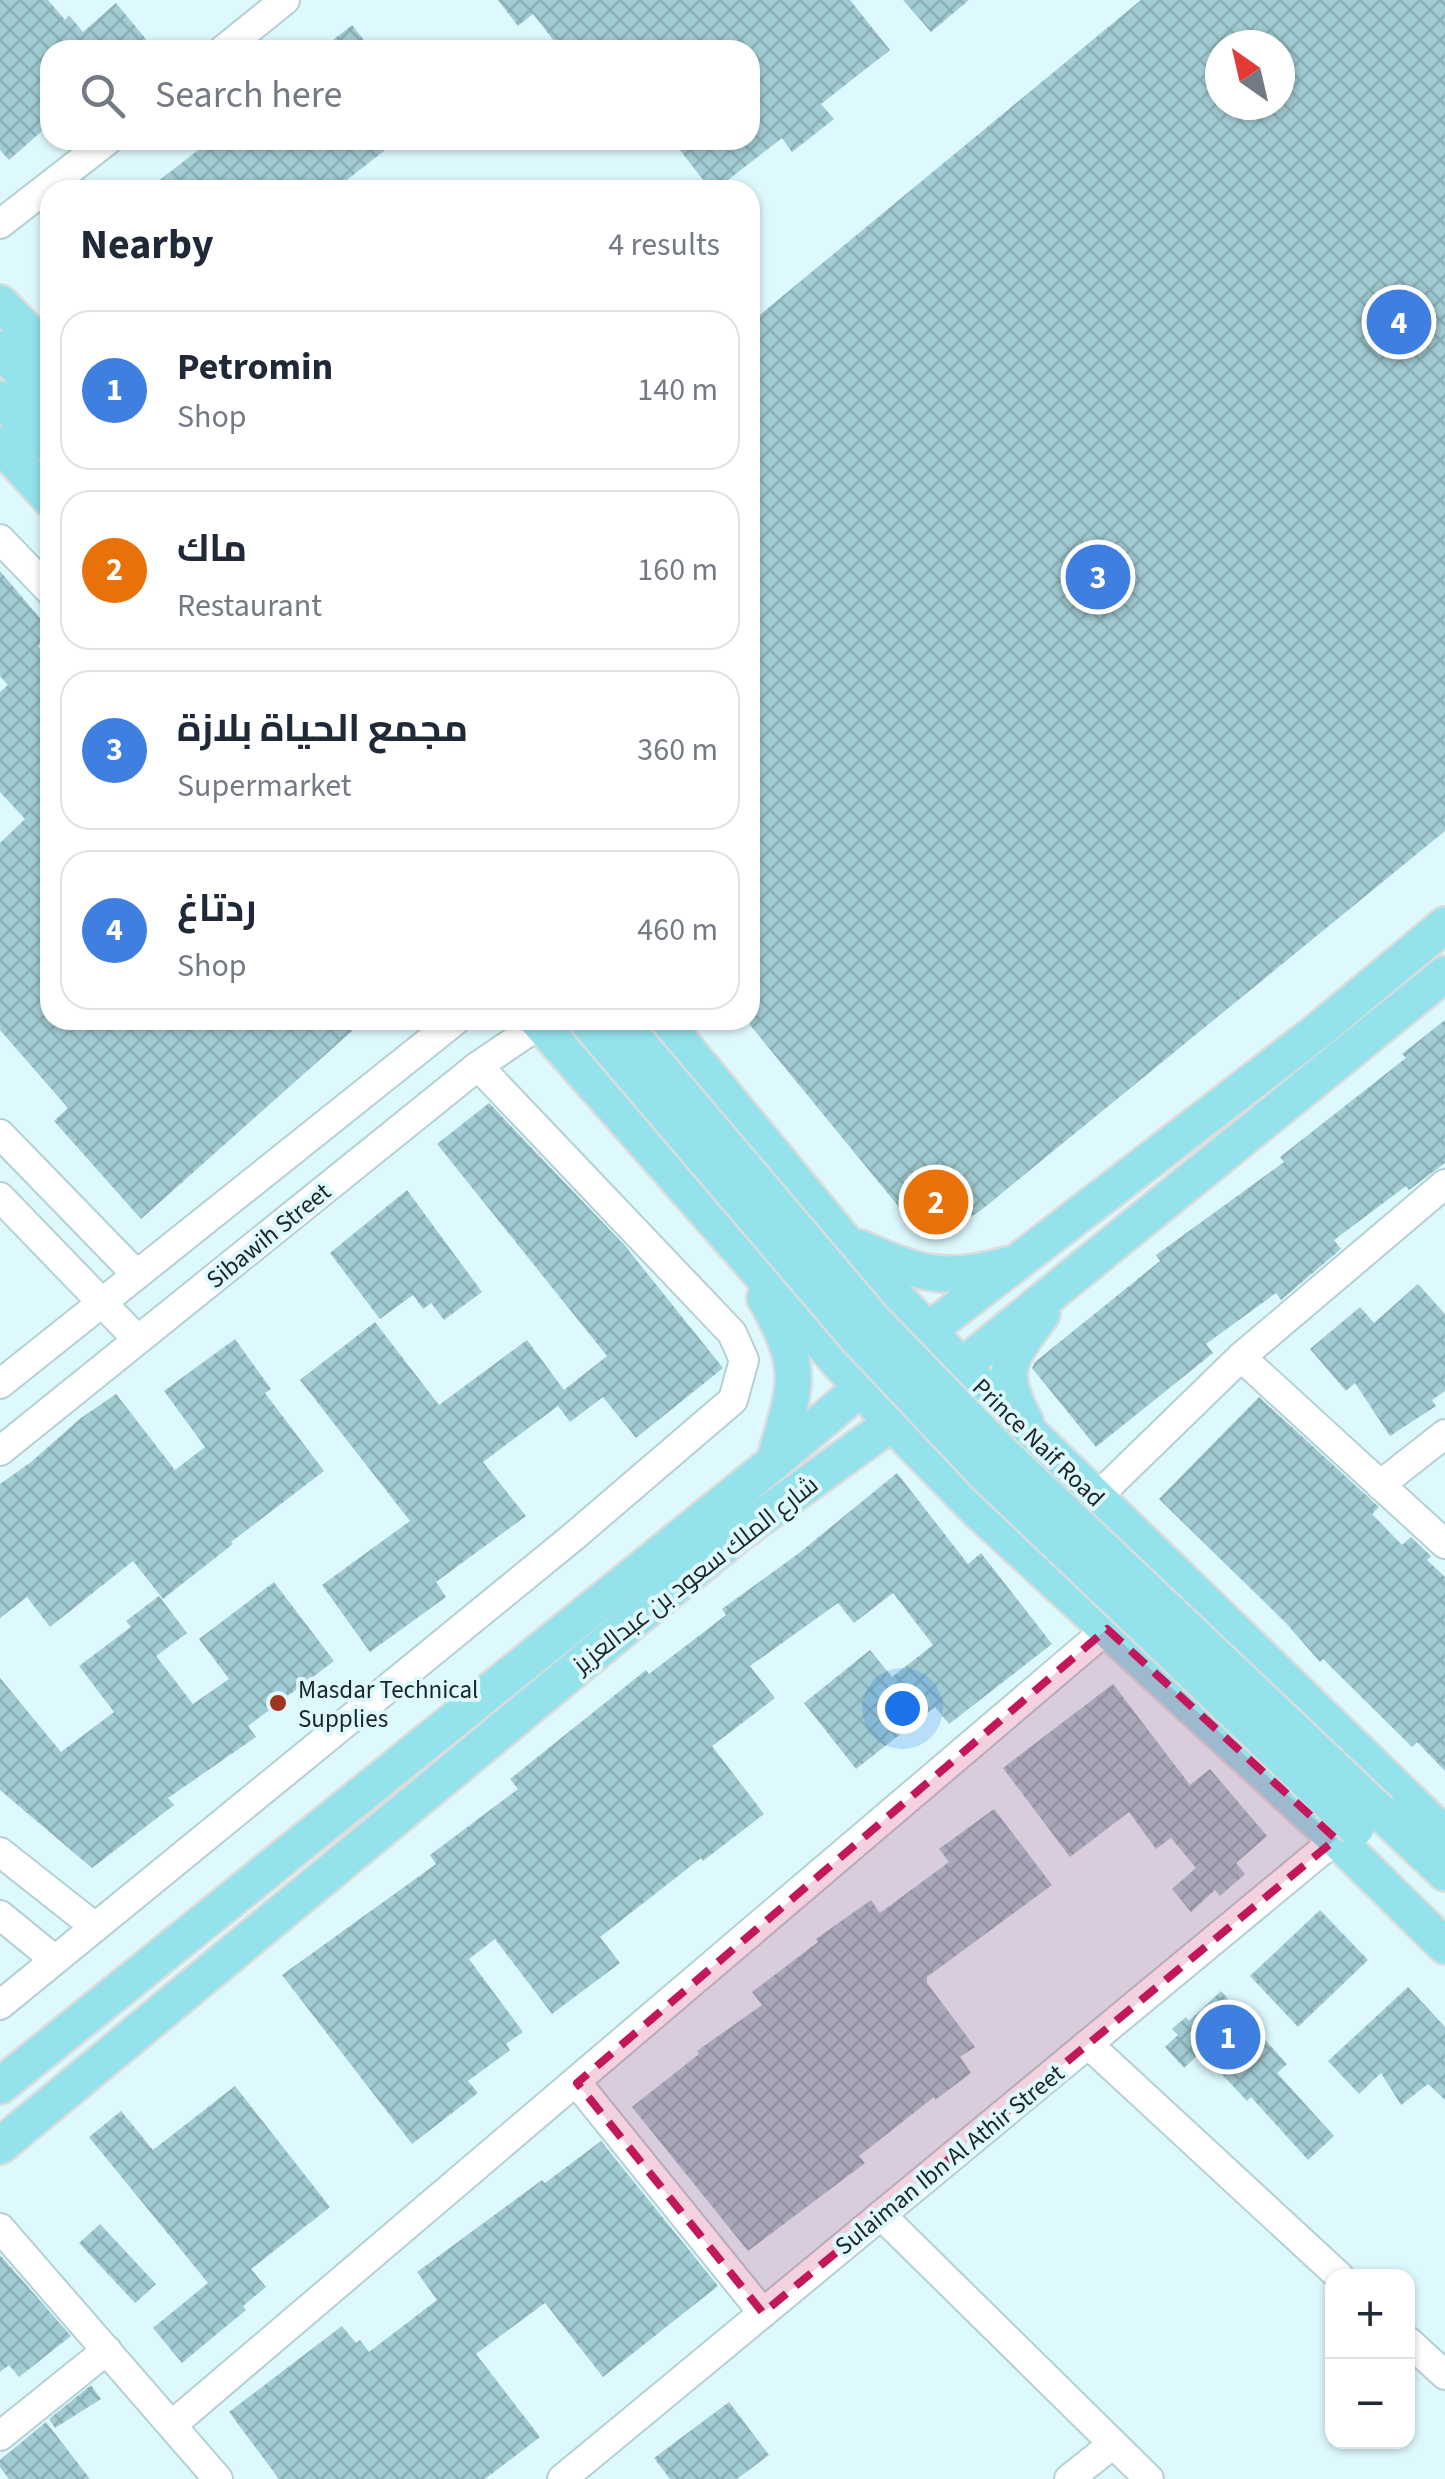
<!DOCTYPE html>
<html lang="en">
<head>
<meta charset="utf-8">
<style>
  :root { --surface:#fff; --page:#f6f6f7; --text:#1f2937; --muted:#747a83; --line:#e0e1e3; --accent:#9e3520 }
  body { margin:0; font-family:"Source Sans 3",Cairo,sans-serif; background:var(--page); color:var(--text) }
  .controls { position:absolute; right:30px; bottom:30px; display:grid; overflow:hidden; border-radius:20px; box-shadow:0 2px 8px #0004 }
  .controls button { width:90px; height:90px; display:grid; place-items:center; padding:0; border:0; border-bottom:2px solid var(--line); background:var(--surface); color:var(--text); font:50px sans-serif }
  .compass { position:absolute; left:1205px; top:30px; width:90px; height:90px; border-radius:50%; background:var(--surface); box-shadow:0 2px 8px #0004; rotate:326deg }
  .you { position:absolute; left:902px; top:1708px; width:35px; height:35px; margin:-25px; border:8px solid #fff; border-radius:50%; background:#1a73e8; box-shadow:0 0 0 15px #1a73e833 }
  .badge { display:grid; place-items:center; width:65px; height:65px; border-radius:50%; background:var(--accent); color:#fff; font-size:32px; font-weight:700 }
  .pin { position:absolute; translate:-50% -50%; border:5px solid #fff; box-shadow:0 2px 10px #0006 }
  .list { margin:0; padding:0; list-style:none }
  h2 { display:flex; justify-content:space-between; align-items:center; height:130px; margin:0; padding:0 40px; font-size:42px }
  h2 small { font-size:32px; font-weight:400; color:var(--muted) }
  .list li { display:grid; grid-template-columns:65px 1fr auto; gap:30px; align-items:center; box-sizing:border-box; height:160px; margin:0 20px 20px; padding:0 20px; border:2px solid var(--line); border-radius:30px }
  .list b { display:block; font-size:38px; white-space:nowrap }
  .list p { margin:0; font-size:32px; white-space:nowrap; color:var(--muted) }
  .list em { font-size:32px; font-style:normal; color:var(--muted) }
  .icon { flex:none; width:55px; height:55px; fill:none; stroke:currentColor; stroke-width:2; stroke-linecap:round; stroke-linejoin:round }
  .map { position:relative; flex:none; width:1445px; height:2479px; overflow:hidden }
  .search { position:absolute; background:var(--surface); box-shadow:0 2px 8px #0004; left:40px; top:40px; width:720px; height:110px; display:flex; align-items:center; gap:25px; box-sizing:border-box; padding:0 35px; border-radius:30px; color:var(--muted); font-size:38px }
  .panel { position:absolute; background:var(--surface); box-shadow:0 2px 8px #0004; left:40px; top:180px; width:720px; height:850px; border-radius:30px }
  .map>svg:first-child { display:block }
</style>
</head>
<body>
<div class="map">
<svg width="1445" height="2479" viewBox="0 0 1445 2479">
  <defs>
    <pattern id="building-cross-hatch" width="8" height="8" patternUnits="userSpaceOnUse" patternTransform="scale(2.5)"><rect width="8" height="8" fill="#a2ccd3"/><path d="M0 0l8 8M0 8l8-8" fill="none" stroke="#8bafb5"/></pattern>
  </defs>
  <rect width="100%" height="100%" fill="#def9fe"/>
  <g fill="url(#building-cross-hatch)" fill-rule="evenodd">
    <polygon points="0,0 48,0 65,20 69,15 83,32 116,3 155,50 50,50 50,124 9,160 0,150"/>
    <polygon points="498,0 850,0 890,50 821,104 834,119 792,152 782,138 715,190 711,190 672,140 750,140 750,50 561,50 533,14 518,26"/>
    <polygon points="903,0 969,0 931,32"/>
    <path d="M1141,0h304v831l-465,380 -23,15 -25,2 -16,-4 -17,-17 -149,-182v-702zM1220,45h60v60h-60z"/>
    <polygon points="352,25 372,50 320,50"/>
    <polygon points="211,140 398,140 334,190 147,190"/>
    <polygon points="0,571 50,630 50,636 38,646 50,660 50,1020 342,1020 352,1031 141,1219 54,1121 68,1108 0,1030 0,843 25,819 0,792 0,692 8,685 0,676"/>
    <polygon points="1445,1020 1445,1163 1409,1190 1406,1186 1334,1240 1341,1249 1281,1300 1276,1293 1206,1344 1213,1353 1096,1447 1032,1368 1035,1362 1160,1261 1156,1255 1284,1162 1280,1157 1406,1058 1402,1054"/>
    <polygon points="489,1103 626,1247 723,1368 636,1438 603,1397 570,1422 558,1406 483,1462 526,1516 436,1582 446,1597 370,1652 322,1585 410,1521 300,1380 375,1322 439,1405 527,1340 564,1390 607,1356 437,1144"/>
    <polygon points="407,1190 482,1292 444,1320 431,1303 423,1309 413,1295 380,1319 330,1253"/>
    <polygon points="1418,1284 1445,1314 1445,1391 1432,1400 1436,1406 1390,1436 1355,1383 1346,1391 1310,1349 1360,1307 1374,1323"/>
    <polygon points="235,1339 271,1389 265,1393 324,1471 231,1542 233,1544 163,1599 133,1561 50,1627 27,1597 0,1618 0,1484 31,1462 81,1418 116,1394 175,1470 205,1447 164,1391"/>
    <polygon points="1259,1397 1379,1507 1372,1514 1402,1545 1411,1537 1431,1556 1427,1560 1445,1577 1445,1771 1417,1742 1412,1747 1323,1659 1320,1662 1286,1623 1159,1499"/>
    <polygon points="897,1473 968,1564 981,1553 1052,1644 949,1724 935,1707 856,1769 804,1703 870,1650 892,1677 933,1645 893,1593 854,1623 838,1603 750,1666 775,1698 712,1746 764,1814 703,1861 701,1858 600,1937 620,1963 552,2014 495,1939 469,1959 523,2032 506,2044 510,2050 468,2081 478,2093 412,2144 282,1975 436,1864 430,1855 518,1789 510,1779 646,1670 649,1674 726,1615 722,1609 799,1553"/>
    <polygon points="274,1582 334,1661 248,1726 256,1737 168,1798 174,1805 92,1868 0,1790 0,1678 61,1752 114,1712 79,1666 131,1627 126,1621 159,1596 187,1633 156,1656 193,1704 229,1679 199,1639"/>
    <polygon points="1113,1684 1190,1785 1210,1769 1267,1836 1236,1863 1245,1874 1220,1896 1215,1890 1191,1912 1172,1889 1196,1868 1171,1838 1156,1849 1129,1812 1070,1857 1003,1768"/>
    <polygon points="994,1809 1052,1885 927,1977 927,1983 975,2047 960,2057 971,2073 935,2100 934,2097 859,2156 865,2163 748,2251 632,2107 699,2054 697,2051 762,2005 752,1992 818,1942 816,1939 871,1900 880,1913 949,1862 939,1849"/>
    <polygon points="1320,1910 1368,1960 1298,2027 1250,1976"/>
    <polygon points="1408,1987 1445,2027 1445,2100 1428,2084 1401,2105 1381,2073 1359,2094 1328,2061"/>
    <polygon points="1221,1991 1287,2064 1277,2073 1334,2136 1308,2160 1251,2097 1247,2101 1201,2052 1184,2068 1165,2047 1178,2035 1172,2029 1186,2017 1189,2021"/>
    <polygon points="235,2086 330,2207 251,2269 266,2287 243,2306 246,2310 182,2363 153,2328 208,2283 89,2137 121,2111 153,2150"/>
    <polygon points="601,2141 718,2286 603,2377 545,2303 476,2354 540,2437 485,2479 279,2479 229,2412 342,2326 356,2343 360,2340 369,2352 437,2300 417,2272 542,2180 545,2183"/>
    <polygon points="100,2224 156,2284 135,2303 79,2243"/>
    <polygon points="0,2255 71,2336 19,2377 9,2365 0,2372"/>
    <polygon points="91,2385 101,2399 55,2428 49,2419"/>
    <polygon points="729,2402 769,2455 737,2479 670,2479 654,2458"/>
    <polygon points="46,2422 90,2479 9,2479 0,2467 0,2460"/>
  </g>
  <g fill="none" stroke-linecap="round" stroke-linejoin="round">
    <g stroke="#b5d0d4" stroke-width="32">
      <g id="minor">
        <polyline points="223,50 285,0"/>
        <polyline points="0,224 108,140"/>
        <polyline points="0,539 50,591"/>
        <polyline points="0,1134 135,1273"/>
        <polyline points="0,1197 137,1339"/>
        <polyline points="1241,1357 1445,1544"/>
        <polyline points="0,1384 456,1020"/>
        <polyline points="0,1451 478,1066 540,1024"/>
        <polyline points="1380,1485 1445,1434"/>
        <polyline points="1097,1497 1241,1357 1445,1184"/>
        <polyline points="0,1852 95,1927"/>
        <polyline points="0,1915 55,1960"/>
        <polyline points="0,2005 573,1537 733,1400 744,1360 732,1333 478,1066"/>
        <polyline points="1088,2044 1339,2276"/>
        <polyline points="577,2083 763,2313"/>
        <polyline points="881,2215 1149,2479"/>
        <polyline points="0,2228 218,2479"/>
        <polyline points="1408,2341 1445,2375"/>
        <polyline points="172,2425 1107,1629"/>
        <polyline points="0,2436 107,2350"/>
        <polyline points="562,2479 1336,1839"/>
        <polyline points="1069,2479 1113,2444"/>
      </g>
    </g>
    <g stroke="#dbdcdc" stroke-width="40">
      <g id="major">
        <polyline points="0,303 50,354"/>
        <polyline points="0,349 50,404"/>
        <polyline points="0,399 50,446"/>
        <polyline points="0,444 50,499"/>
        <polyline points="537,1020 892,1423 976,1509 1336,1839 1445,1946"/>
        <polyline points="663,1020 851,1249 961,1366 1445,1835"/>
        <path d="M860,1248c57,25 84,35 146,17"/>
        <path d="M765,1298c41,72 31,87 9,164"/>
        <path d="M1026,1423c-29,-53 -18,-63 16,-109"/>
        <polyline points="1380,1812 1445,1873"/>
        <polyline points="0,2086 774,1462 929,1330 1314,1034 1445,925"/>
        <polyline points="0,2146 738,1534 892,1423 1445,974"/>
      </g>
    </g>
    <use href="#minor" stroke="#fff" stroke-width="28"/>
    <use href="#major" stroke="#94e2ec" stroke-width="35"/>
    <g stroke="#dbdcdc" stroke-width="40" stroke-linecap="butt">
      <g id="major-bridge">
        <polyline points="586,1020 857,1338 987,1476 1356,1828"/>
        <polyline points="619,1020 874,1321 1006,1457 1380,1812"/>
      </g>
    </g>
    <use href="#major-bridge" stroke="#94e2ec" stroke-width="35"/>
  </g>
  <path fill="#c2185b" fill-opacity="0.2" stroke="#c2185b" stroke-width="8" stroke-dasharray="20 12" stroke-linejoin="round" d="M1107,1629l229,210 -573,474 -186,-230z"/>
  <circle fill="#9e3520" stroke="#def9fe" stroke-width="4" cx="278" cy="1703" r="10"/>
  <g text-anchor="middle" stroke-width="8" stroke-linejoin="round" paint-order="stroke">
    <g font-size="25" fill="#1b2527" stroke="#def9fe">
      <text transform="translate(268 1235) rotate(-39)" y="9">Sibawih Street</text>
      <text transform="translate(1039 1442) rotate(44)" y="9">Prince Naif Road</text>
      <text transform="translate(695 1574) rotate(-38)" y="9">شارع الملك سعود بن عبدالعزيز</text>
      <text transform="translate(949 2159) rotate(-39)" y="9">Sulaiman Ibn Al Athir Street</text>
    </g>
    <g font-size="25" fill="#1b2527" stroke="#def9fe" text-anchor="start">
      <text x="298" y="1698">Masdar Technical<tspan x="298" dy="29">Supplies</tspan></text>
    </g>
  </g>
</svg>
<div class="controls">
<button>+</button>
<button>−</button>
</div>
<svg class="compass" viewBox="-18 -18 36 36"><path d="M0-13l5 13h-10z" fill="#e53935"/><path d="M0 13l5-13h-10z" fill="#747a83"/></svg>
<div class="you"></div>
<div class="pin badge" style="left:1228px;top:2037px;background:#3f7fe0">1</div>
<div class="pin badge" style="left:936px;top:1202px;background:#e8710a">2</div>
<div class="pin badge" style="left:1098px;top:577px;background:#3f7fe0">3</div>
<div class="pin badge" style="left:1399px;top:322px;background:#3f7fe0">4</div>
<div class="search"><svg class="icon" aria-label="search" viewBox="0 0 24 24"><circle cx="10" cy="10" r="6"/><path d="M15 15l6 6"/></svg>Search here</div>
<section class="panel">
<h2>Nearby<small>4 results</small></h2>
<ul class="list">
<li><span class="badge" style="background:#3f7fe0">1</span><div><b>Petromin</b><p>Shop</p></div><em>140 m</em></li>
<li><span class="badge" style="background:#e8710a">2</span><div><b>ماك</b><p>Restaurant</p></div><em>160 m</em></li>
<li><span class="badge" style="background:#3f7fe0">3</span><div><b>مجمع الحياة بلازة</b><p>Supermarket</p></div><em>360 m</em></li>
<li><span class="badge" style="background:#3f7fe0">4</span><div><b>ردتاغ</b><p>Shop</p></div><em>460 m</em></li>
</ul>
</section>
</div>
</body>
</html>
